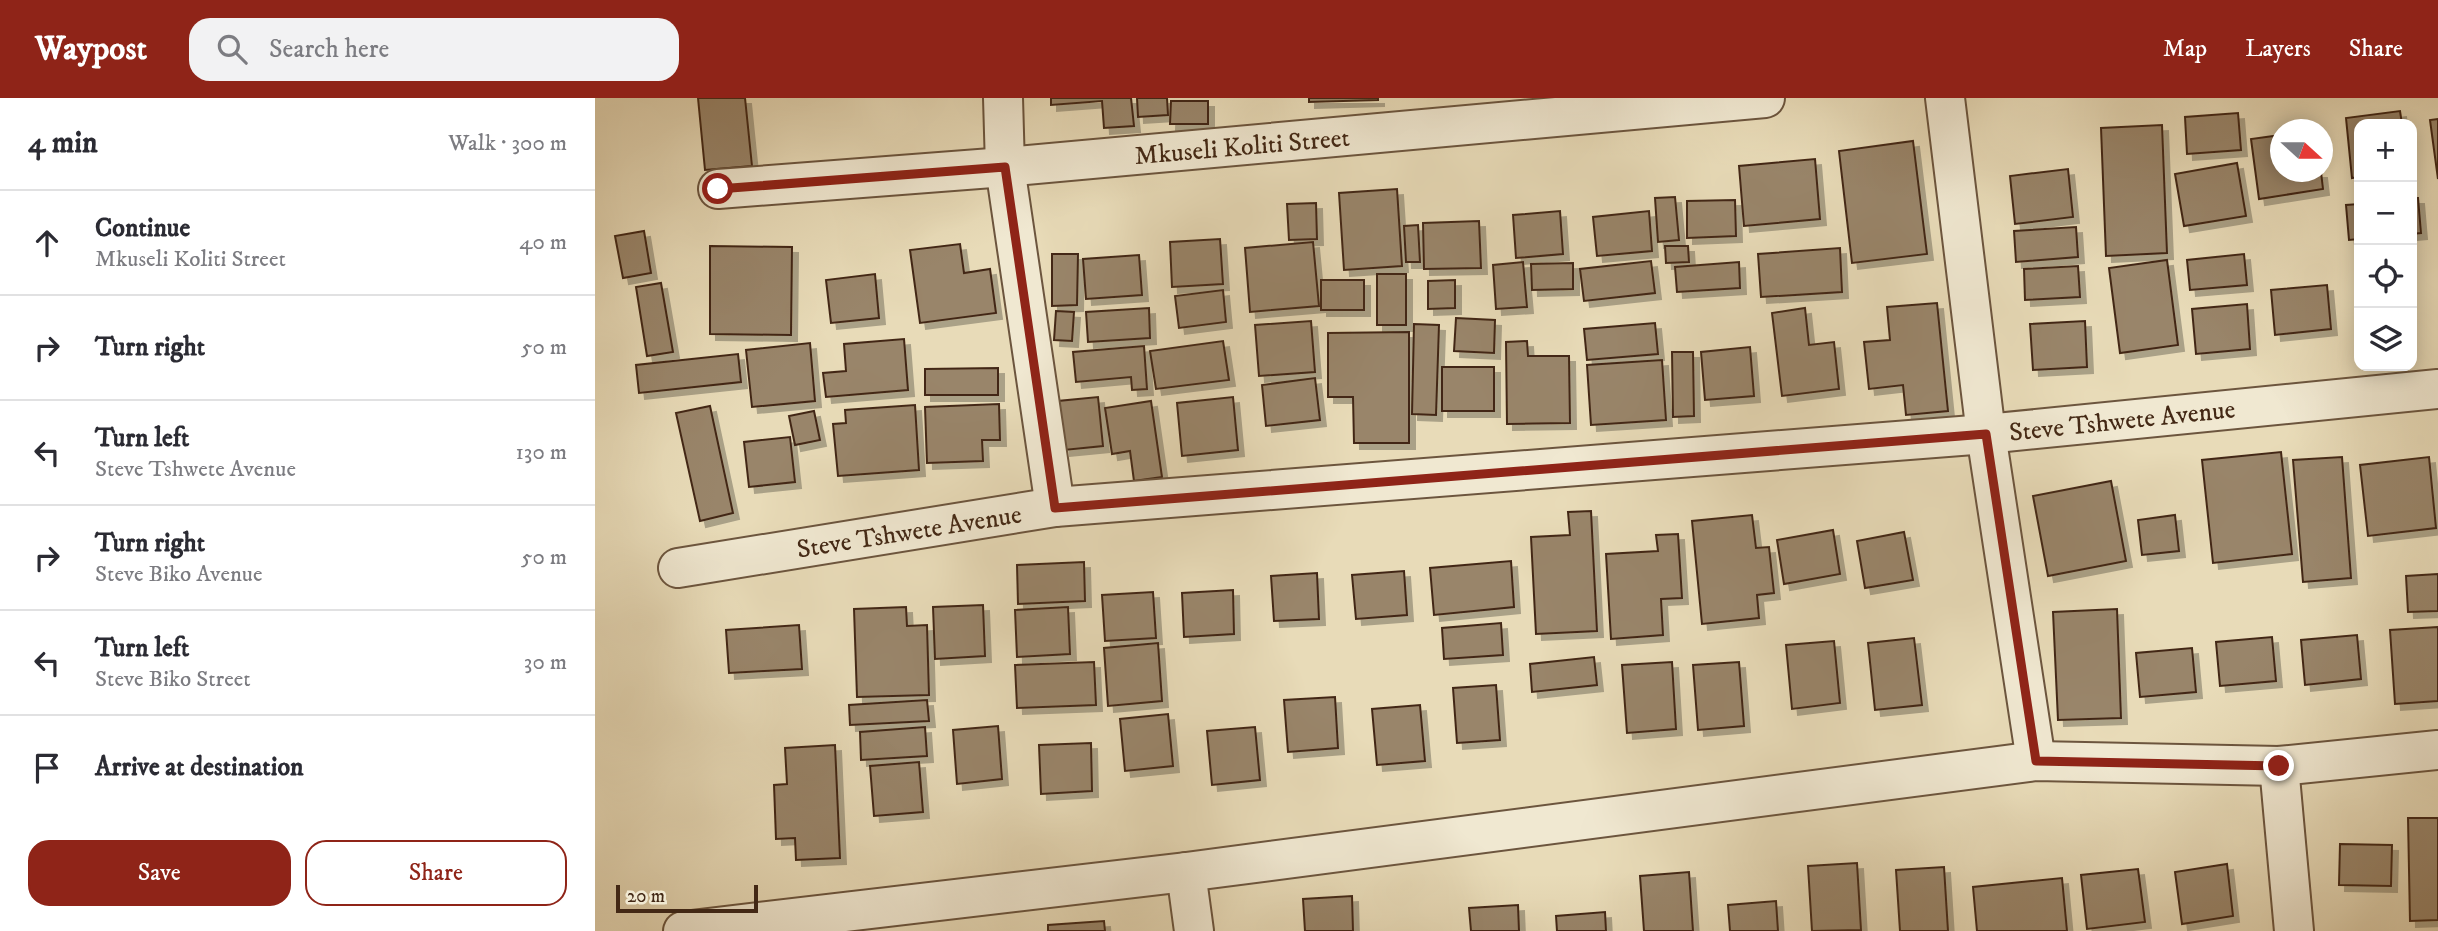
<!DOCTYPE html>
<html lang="en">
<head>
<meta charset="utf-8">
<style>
  :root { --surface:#fff; --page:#f2f2f3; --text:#2b2b33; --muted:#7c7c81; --line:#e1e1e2; --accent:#8f2418 }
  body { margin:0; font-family:"IM FELL DW Pica",serif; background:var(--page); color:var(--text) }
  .controls { position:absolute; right:21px; top:21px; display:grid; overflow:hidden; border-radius:14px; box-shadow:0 4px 18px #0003 }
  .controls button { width:63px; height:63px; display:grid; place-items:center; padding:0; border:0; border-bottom:2px solid var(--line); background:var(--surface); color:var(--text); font:35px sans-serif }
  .compass { position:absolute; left:1675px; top:21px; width:63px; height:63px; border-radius:50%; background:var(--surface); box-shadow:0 4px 18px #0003; rotate:111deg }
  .scale { position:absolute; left:21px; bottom:18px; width:142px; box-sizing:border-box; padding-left:7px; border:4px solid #432815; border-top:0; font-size:19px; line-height:24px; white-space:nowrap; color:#432815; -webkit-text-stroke:5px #f0e8d1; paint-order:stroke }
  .stop { position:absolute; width:21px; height:21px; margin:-16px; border:5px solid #8f2418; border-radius:50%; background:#fff }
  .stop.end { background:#8f2418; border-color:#fff; box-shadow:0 2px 7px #0008 }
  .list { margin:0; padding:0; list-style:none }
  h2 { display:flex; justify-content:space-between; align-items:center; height:91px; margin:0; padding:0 28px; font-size:30px }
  h2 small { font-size:23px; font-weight:400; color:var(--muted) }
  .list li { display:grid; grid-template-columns:46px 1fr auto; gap:21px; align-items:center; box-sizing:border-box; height:105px; padding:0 28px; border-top:2px solid var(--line) }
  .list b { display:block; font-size:26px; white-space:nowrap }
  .list p { margin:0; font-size:23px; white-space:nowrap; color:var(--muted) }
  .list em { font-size:23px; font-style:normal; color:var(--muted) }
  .actions { display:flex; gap:14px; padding:21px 28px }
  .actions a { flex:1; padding:16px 0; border:2px solid var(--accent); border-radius:21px; text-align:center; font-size:24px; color:var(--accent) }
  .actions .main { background:var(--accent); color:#fff }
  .icon { flex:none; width:38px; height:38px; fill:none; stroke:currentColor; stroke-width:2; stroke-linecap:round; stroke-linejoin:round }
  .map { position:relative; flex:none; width:1843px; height:833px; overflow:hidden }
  header { display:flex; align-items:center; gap:42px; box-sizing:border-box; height:98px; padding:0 35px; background:var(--accent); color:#fff }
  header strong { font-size:33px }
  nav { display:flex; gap:38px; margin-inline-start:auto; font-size:24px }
  .search { width:490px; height:63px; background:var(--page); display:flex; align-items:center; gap:18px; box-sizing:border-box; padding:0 24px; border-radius:21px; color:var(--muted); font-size:26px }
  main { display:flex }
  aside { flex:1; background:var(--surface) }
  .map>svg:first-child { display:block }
</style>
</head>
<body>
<header>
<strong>Waypost</strong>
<div class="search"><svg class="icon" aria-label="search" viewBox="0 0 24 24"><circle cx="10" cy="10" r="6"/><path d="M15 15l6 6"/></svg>Search here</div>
<nav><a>Map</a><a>Layers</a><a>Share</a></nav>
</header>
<main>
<aside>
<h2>4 min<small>Walk · 300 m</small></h2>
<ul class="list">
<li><svg class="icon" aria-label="ahead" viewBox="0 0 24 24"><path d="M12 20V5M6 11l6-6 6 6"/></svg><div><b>Continue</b><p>Mkuseli Koliti Street</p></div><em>40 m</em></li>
<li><svg class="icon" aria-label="right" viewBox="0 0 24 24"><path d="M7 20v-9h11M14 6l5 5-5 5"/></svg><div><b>Turn right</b></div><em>50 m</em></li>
<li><svg class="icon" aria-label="left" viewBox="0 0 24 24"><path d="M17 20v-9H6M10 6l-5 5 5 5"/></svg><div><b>Turn left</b><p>Steve Tshwete Avenue</p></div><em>130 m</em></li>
<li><svg class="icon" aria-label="right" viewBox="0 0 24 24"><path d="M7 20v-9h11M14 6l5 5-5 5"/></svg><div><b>Turn right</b><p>Steve Biko Avenue</p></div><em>50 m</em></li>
<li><svg class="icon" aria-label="left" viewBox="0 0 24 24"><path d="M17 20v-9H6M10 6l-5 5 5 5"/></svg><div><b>Turn left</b><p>Steve Biko Street</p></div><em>30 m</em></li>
<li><svg class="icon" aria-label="arrive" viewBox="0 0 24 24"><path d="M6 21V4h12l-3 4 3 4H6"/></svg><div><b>Arrive at destination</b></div></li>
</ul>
<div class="actions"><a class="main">Save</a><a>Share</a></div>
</aside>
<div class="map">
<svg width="1843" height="833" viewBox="0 0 1843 833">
  <defs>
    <filter id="shadow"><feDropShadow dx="6" dy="6" stdDeviation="0" flood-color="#0004"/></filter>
  </defs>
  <rect width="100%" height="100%" fill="#e8dbb8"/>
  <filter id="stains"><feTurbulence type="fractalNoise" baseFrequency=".00286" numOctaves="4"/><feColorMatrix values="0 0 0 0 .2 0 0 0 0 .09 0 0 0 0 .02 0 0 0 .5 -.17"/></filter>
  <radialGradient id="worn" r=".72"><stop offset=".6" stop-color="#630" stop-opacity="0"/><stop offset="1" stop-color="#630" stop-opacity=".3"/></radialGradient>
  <g fill="#99856a" stroke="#432815" stroke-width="2" filter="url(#shadow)">
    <polygon points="103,0 150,0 157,68 110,72"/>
    <polygon points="456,0 536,0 539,28 509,30 507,3 456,7"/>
    <polygon points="542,0 572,0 573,17 543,19"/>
    <polygon points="714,0 783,0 783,2 714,4"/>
    <polygon points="576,3 613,3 613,26 575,26"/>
    <polygon points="1805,13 1807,26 1764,26 1764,79 1757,80 1751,20"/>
    <polygon points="1643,15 1646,52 1592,56 1590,19"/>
    <polygon points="1843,21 1843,81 1835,22"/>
    <polygon points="1567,27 1572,155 1511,158 1506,30"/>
    <polygon points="1686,37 1686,74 1726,74 1728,91 1664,101 1656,41"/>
    <polygon points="1318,43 1332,156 1257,165 1244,53"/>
    <polygon points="1220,61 1225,121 1149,128 1144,68"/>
    <polygon points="1642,65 1651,118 1589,128 1580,76"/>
    <polygon points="1473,71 1478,119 1420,126 1415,78"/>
    <polygon points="802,91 807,168 749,172 744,95"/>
    <polygon points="1080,99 1084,142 1063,144 1060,100"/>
    <polygon points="1817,100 1823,100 1826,135 1817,136"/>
    <polygon points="1140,102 1141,138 1092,140 1092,103"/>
    <polygon points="721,105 722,141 694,142 692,106"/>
    <polygon points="1764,106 1764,141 1754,142 1751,107"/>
    <polygon points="965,113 968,156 921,160 918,117"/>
    <polygon points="1054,113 1057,153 1002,158 998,119"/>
    <polygon points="884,123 886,170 829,171 828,125"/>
    <polygon points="823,127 825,164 811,164 809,128"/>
    <polygon points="1481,129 1483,159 1421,164 1419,133"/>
    <polygon points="49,133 56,175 28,180 20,138"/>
    <polygon points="625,141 628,186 577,189 575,144"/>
    <polygon points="718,144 724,208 655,214 650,150"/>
    <polygon points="365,146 369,175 395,171 401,215 325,225 315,152"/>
    <polygon points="115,148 197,149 196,237 115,236"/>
    <polygon points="1070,148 1093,148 1094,164 1071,165"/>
    <polygon points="1245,150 1247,194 1166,199 1163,156"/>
    <polygon points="457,156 483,156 482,207 457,208"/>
    <polygon points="1649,156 1652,187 1595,192 1592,162"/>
    <polygon points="544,157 547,197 491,201 488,161"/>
    <polygon points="1572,162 1583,247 1525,255 1514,170"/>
    <polygon points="1056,163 1060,195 989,203 985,171"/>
    <polygon points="928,164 932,209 901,211 898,167"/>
    <polygon points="1144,164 1145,190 1082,194 1080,169"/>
    <polygon points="978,165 978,191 937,192 936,166"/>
    <polygon points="1483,168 1485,199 1430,202 1429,171"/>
    <polygon points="280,176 284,220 236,225 231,182"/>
    <rect x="782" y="176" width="29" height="51"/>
    <rect x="726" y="182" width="43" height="30"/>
    <polygon points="860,182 860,210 833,211 833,183"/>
    <polygon points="66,185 78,254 52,258 41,189"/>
    <polygon points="1732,187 1736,231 1680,237 1676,192"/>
    <polygon points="628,192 631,224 584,230 580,198"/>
    <polygon points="1342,205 1353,313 1311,317 1308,287 1274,291 1269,244 1295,242 1292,209"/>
    <polygon points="1652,206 1655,251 1601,256 1597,211"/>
    <polygon points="554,210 555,240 493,244 491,214"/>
    <polygon points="1210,210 1214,247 1239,244 1244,291 1187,298 1177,215"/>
    <polygon points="461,213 479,214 477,243 459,242"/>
    <polygon points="861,220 900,222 899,255 859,253"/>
    <polygon points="716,223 720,274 664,278 660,227"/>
    <polygon points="1490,223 1492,269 1438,272 1435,226"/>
    <polygon points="1060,225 1063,256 992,262 989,231"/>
    <polygon points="819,226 844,227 841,317 817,316"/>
    <polygon points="814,234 814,345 759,345 758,299 733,299 733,235"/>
    <polygon points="309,241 313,292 231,299 228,275 251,273 249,246"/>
    <polygon points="628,243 634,282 561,291 555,253"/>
    <polygon points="932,243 933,258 974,258 975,325 912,326 911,244"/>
    <polygon points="215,245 220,303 157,309 151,252"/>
    <polygon points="549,248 552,291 537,292 536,279 481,284 478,254"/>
    <polygon points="1155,249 1159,298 1110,302 1106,254"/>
    <polygon points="1077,254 1098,254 1099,318 1078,319"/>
    <polygon points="143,256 146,284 44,295 41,267"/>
    <polygon points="1067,262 1071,322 996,327 992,267"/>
    <rect x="847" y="269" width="52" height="44"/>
    <polygon points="403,270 403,297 330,297 330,271"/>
    <polygon points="720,280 725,322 671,328 667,287"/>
    <polygon points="503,299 508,348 469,352 463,303"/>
    <polygon points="638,299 643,352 587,358 582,305"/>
    <polygon points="556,303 567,379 539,383 535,353 517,356 510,310"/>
    <polygon points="404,306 405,342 387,342 388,363 332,365 330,309"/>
    <polygon points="320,307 324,372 243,378 238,326 251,325 250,312"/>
    <polygon points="115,308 138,415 105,423 81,315"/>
    <polygon points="219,313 225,342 200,347 194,318"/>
    <polygon points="195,339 200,384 154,389 149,344"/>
    <polygon points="1686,354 1697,456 1618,465 1607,362"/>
    <polygon points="1747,359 1756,480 1708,484 1698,362"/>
    <polygon points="1834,359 1841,430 1773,438 1765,367"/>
    <polygon points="1516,383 1531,463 1453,478 1438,398"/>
    <polygon points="996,413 1002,533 941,536 936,439 975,437 973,414"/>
    <polygon points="1157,417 1161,450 1174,449 1179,495 1162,497 1164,520 1107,526 1097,423"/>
    <polygon points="1580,417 1584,453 1547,457 1543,422"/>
    <polygon points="1238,432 1245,476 1189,486 1182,442"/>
    <polygon points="1309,434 1318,482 1270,490 1262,443"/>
    <polygon points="1083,436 1087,500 1066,501 1068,537 1016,541 1011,456 1063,453 1061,437"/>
    <polygon points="916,463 919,509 839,517 835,470"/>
    <polygon points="489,464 490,503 423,506 422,467"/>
    <polygon points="809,473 812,517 761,521 757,477"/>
    <polygon points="722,475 724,521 679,523 676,478"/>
    <polygon points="1843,476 1843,513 1813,514 1811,478"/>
    <polygon points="638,492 639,536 589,539 587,495"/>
    <polygon points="558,494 561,540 510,543 507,497"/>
    <polygon points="388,507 390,558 340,561 338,509"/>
    <polygon points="311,509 312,528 332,527 334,597 262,599 259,511"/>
    <polygon points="473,509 475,556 422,559 420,512"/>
    <polygon points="1522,511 1526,620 1463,622 1458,514"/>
    <polygon points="906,525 908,557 849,561 847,530"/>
    <polygon points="204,527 207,571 134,575 131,532"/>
    <polygon points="1843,529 1843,603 1800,606 1795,532"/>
    <polygon points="1762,537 1766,581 1710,587 1706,542"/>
    <polygon points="1677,539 1681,583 1625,588 1621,544"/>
    <polygon points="1319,540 1327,607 1280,612 1273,545"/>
    <polygon points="1239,543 1245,605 1197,611 1191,547"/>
    <polygon points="563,545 567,603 513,608 509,550"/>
    <polygon points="1597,550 1601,594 1545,599 1541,555"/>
    <polygon points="999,559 1002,587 937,594 935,566"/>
    <polygon points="499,564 501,607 422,610 420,567"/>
    <polygon points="1077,564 1081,631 1032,635 1027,567"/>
    <polygon points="1144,564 1149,628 1103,632 1098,567"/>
    <polygon points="901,587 905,642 862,645 858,590"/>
    <polygon points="740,599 743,650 693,654 689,602"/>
    <polygon points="332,602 334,623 255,627 254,607"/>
    <polygon points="825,607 830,663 782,667 777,611"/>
    <polygon points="573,616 578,668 530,673 525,621"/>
    <polygon points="403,628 407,681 362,686 358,632"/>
    <polygon points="330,629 332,658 266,662 265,634"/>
    <polygon points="660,629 665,682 617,687 612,633"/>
    <polygon points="496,645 497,693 446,696 444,647"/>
    <polygon points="240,647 245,760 201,762 200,740 181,741 179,687 192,686 190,650"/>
    <polygon points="324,664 328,714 279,718 275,668"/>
    <polygon points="1813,720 1843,720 1843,822 1815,823"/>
    <polygon points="1745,746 1797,747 1796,788 1744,787"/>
    <polygon points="1262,765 1266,832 1217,833 1213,768"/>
    <polygon points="1632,766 1638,818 1587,826 1580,774"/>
    <polygon points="1349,769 1353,833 1305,833 1301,772"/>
    <polygon points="1543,771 1550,824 1492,831 1486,777"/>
    <polygon points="1094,774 1098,833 1049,833 1045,778"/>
    <polygon points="1467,780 1472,833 1382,833 1378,789"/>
    <polygon points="757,798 758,833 710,833 708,801"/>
    <polygon points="1181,803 1183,833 1135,833 1133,807"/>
    <polygon points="923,807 924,833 876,833 874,810"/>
    <polygon points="1010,814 1011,833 962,833 961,818"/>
    <polygon points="509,823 510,833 453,833 453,827"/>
  </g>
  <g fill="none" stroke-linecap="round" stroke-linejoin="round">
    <g stroke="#6c553e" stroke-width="42">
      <g id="minor">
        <polyline points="408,0 410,69 460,409"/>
        <polyline points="1350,0 1391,336 1441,663"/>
        <polyline points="123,91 410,69 1170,0"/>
        <polyline points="83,470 460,409 1391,336 1843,291"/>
        <polyline points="1684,668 1699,833"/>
        <polyline points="591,774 599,833"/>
        <polyline points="88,833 591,774 1441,663 1684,668 1843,652"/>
      </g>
    </g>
    <use href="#minor" stroke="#f0e8d1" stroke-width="38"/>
  </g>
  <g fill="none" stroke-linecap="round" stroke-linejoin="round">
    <polyline stroke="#8f2418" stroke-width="9" points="123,91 410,69 460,410 1391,336 1441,663 1684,668"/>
  </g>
  <g text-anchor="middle" stroke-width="5" stroke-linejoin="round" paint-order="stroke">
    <g font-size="26" fill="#432815" stroke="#f0e8d1">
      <text transform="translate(647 48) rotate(-5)" y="9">Mkuseli Koliti Street</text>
      <text transform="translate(1527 322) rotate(-6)" y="9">Steve Tshwete Avenue</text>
      <text transform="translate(314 433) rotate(-9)" y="9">Steve Tshwete Avenue</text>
    </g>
  </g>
  <rect width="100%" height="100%" filter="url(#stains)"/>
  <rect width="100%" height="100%" fill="url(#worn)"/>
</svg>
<div class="controls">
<button>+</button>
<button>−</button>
<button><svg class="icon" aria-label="locate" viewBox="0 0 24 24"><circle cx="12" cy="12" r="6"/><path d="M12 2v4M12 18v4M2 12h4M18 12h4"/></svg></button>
<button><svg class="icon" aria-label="layers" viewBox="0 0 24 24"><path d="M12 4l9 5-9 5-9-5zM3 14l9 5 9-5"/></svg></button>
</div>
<svg class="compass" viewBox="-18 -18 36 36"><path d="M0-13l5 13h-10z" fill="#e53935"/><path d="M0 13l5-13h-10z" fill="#7c7c81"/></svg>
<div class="scale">20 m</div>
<div class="stop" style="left:123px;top:91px"></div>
<div class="stop end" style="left:1684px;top:668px"></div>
</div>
</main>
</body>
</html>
